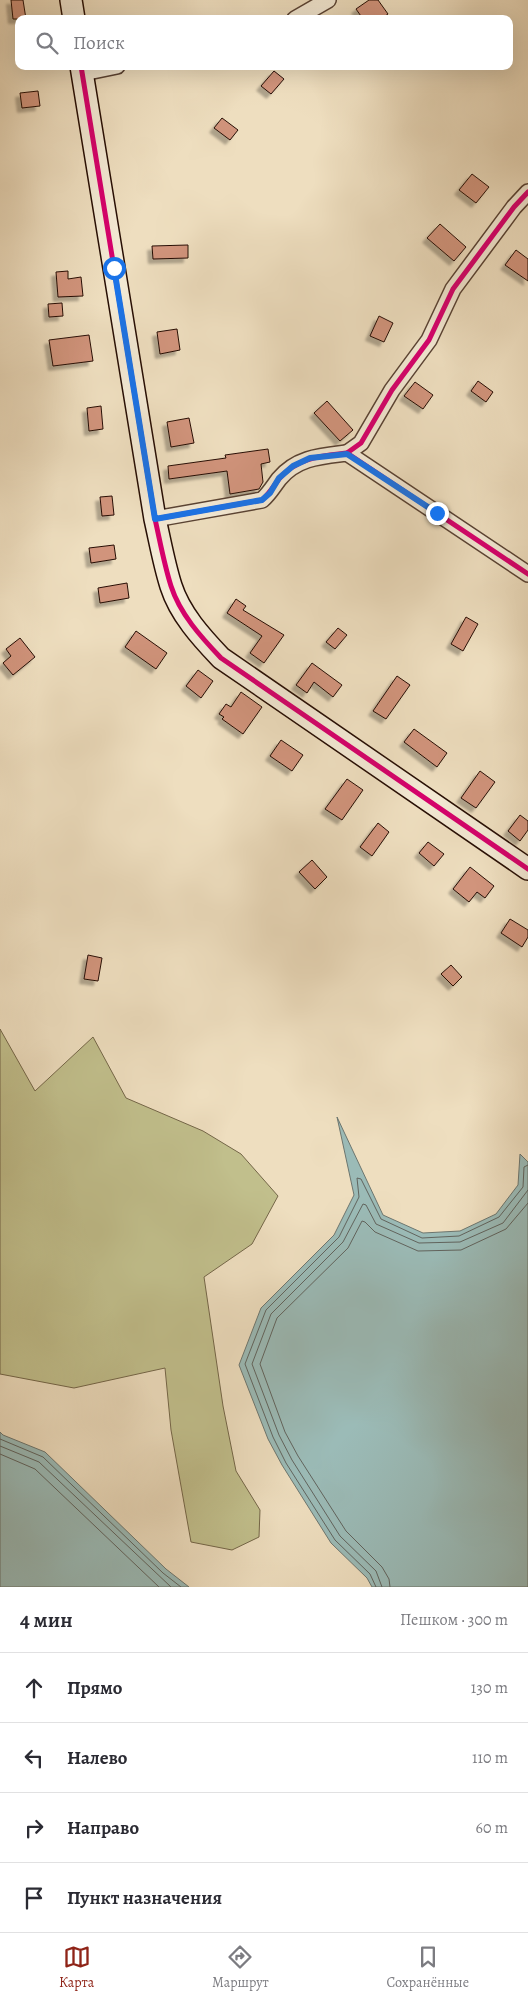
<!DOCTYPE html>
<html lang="ru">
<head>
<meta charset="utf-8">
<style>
  :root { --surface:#fff; --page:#f7f7f7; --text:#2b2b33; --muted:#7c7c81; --line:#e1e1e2; --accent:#8f2418 }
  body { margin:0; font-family:Alegreya,serif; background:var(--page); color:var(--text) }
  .stop { position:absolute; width:15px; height:15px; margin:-11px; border:4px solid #1a73e8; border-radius:50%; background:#fff }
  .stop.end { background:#1a73e8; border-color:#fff; box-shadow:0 1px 5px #0008 }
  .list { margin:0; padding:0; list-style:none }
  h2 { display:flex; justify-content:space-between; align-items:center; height:65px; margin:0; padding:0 20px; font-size:21px }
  h2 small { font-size:16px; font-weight:400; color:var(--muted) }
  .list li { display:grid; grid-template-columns:32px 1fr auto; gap:15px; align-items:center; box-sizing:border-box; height:70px; padding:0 20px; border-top:1px solid var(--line) }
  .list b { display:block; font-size:19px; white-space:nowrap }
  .list em { font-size:16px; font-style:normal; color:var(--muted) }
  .icon { flex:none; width:28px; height:28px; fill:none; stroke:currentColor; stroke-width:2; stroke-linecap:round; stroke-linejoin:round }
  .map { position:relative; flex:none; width:528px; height:1587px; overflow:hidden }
  .search { position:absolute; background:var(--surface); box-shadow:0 5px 20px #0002; left:15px; right:15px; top:15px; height:55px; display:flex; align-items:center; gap:12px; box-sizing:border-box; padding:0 18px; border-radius:10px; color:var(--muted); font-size:19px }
  .sheet { height:345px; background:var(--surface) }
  nav { display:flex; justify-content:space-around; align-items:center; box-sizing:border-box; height:70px; border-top:1px solid var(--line); background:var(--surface); font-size:14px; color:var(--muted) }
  nav a { display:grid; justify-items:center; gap:2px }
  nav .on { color:var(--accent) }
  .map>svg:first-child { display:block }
</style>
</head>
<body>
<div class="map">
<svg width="528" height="1587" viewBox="0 0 528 1587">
  <defs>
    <filter id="shadow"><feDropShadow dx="-4.5" dy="4.5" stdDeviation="1" flood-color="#0004"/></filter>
  </defs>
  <rect width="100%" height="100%" fill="#eedebf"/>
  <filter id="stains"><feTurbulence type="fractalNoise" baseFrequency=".004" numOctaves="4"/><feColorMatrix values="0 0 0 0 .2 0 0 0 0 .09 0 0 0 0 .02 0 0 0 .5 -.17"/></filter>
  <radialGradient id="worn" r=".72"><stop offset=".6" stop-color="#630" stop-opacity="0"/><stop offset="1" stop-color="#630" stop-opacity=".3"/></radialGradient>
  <polygon fill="#c1bf8c" stroke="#746648" points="0,1029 35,1091 93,1037 126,1098 203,1131 241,1154 278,1196 252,1244 204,1277 223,1406 236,1471 260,1510 259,1537 232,1550 191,1542 171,1430 165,1368 74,1388 0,1374"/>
  <g fill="#9bbbb7" stroke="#6d766f">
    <polygon points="337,1117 383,1215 423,1233 460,1231 496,1214 518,1185 520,1154 528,1162 528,1587 372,1587 367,1578 331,1543 282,1465 268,1439 239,1365 261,1308 334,1235 354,1195"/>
    <polygon points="0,1432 3,1435 45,1452 166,1569 189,1587 0,1587"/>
  </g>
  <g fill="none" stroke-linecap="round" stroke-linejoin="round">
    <g stroke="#61645e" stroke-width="1">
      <polyline points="0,1439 43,1457 163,1573 181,1587"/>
      <polyline points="0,1446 39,1462 171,1587"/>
      <polyline points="0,1454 35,1469 159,1587"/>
      <polyline points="376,1587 370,1574 335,1540 286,1463 273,1437 245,1364 266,1310 339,1237 359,1197 357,1178 361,1179 381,1219 422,1238 459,1236 499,1217 523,1187 524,1167 528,1165"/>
      <polyline points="382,1587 376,1571 340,1536 292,1460 279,1435 252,1364 271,1314 343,1242 363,1204 366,1205 376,1224 419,1243 460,1242 503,1223 528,1190"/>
      <polyline points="390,1587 389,1579 382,1567 346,1531 298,1456 285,1432 260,1364 277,1318 348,1248 362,1221 365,1222 375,1232 418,1251 461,1250 506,1229 528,1203"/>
    </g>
  </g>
  <g fill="#d1947c" stroke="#270e04" filter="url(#shadow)">
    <polygon points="11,0 23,0 26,19 13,19"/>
    <polygon points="369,0 378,0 388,14 381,19 363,19 356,9"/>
    <polygon points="274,71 284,79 271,94 261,86"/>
    <polygon points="38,91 40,106 22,108 20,93"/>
    <polygon points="222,118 238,130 230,140 214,128"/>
    <polygon points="472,174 489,187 476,203 459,190"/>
    <polygon points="440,224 466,247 454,261 427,238"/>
    <polygon points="188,245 188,258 153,259 152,246"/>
    <polygon points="516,250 528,259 528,281 505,265"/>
    <polygon points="68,271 68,279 81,277 83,296 58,297 56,272"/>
    <polygon points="62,303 63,316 49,317 48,304"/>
    <polygon points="379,316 393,323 384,342 370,336"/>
    <polygon points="177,329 180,350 160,354 157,332"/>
    <polygon points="89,335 93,361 53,366 49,340"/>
    <polygon points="478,381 493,392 486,402 471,391"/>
    <polygon points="415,382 433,395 423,409 404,396"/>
    <polygon points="327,401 353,430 340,441 314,413"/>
    <polygon points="101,406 103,429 89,431 87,408"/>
    <polygon points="189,418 194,443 171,447 167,422"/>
    <polygon points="268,449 270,462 261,464 263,482 259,489 230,494 227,471 169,479 168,466 226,458 225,455"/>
    <polygon points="112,496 114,515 102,516 100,497"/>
    <polygon points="114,545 116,559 91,563 89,548"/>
    <polygon points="127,583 129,598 100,603 98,588"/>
    <polygon points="236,599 246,606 243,610 284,635 264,663 250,653 262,636 227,613"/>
    <polygon points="466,617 478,624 463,651 451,644"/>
    <polygon points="338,628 347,635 335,649 326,642"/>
    <polygon points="136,631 167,653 156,669 125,647"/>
    <polygon points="20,638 35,657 13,675 3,663 11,656 6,649"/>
    <polygon points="312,663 342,685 333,697 314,682 307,693 296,685"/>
    <polygon points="198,670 213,681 201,698 186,686"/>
    <polygon points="397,676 410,685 386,719 373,711"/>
    <polygon points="241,692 262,707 243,734 222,719 224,717 219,714 226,704 231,707"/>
    <polygon points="414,729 447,753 437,767 404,742"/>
    <polygon points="281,740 303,755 292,771 270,756"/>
    <polygon points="480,771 495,782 476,808 461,798"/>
    <polygon points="347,779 363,790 342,820 325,809"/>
    <polygon points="520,815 528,821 528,830 520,841 508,831"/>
    <polygon points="378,823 389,832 372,856 360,847"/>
    <polygon points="428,842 444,854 434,866 419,853"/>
    <polygon points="312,860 327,877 315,889 299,872"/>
    <polygon points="470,867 494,886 485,898 477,892 469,902 453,889"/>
    <polygon points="510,919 528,930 528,937 522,947 501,933"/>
    <polygon points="88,955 102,958 98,981 84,979"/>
    <polygon points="451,965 462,977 453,986 441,974"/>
  </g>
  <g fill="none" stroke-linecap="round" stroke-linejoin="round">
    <g stroke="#594233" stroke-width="18">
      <g id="street">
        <polyline points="295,19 328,0"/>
        <polyline points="83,73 117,66"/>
        <polyline points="347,453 361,443 392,390 429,340 453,289 514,207 528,192"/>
        <path d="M155,519l107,-19c7,-6 11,-13 17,-21 18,-22 43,-23 68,-26l181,121"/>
      </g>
    </g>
    <g stroke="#270e04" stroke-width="24">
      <g id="secondary">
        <polyline points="71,0 74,19"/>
        <path d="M81,66l74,453c5,22 9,45 16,67 9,28 30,51 50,72l307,211"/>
      </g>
    </g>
    <use href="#street" stroke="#f4ead5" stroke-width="15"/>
    <use href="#secondary" stroke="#f4ead5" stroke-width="21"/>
    <g stroke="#f4ead5" stroke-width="8">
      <g id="cycleway">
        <path d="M81,66l74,453c5,22 9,45 16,67 9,28 30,51 50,72l307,211"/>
        <polyline points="347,453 361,443 392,390 429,340 453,289 514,207 528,192"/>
        <path d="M155,519l107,-19c7,-6 11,-13 17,-21 18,-22 43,-23 68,-26l181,121"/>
      </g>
    </g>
    <use href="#cycleway" stroke="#d6006c" stroke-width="5"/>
  </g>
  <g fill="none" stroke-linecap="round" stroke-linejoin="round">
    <polyline stroke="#1a73e8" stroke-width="6" points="114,268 155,519 262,500 270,493 279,478 293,466 310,458 347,454 437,513"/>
  </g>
  <rect width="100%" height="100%" filter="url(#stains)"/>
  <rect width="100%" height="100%" fill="url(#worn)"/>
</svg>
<div class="stop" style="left:114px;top:268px"></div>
<div class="stop end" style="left:437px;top:513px"></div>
<div class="search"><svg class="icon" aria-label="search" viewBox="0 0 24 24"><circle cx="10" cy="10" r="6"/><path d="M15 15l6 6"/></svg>Поиск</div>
</div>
<section class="sheet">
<h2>4 мин<small>Пешком · 300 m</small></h2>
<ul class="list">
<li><svg class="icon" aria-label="ahead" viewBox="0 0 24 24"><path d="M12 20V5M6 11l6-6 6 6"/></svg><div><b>Прямо</b></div><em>130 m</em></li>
<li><svg class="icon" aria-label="left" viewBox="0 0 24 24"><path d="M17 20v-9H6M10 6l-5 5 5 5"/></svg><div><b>Налево</b></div><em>110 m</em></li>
<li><svg class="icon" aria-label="right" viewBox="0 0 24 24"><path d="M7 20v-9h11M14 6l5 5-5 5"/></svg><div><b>Направо</b></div><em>60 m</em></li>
<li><svg class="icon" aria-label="arrive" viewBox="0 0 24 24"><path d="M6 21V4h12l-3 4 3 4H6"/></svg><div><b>Пункт назначения</b></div></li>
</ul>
</section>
<nav>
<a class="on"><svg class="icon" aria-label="map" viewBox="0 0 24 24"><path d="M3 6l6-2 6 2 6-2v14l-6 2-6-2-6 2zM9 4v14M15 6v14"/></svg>Карта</a>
<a><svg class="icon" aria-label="directions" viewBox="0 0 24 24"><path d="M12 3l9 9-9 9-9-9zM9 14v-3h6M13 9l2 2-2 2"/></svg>Маршрут</a>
<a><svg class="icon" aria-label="saved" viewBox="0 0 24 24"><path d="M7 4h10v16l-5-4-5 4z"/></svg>Сохранённые</a>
</nav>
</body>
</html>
